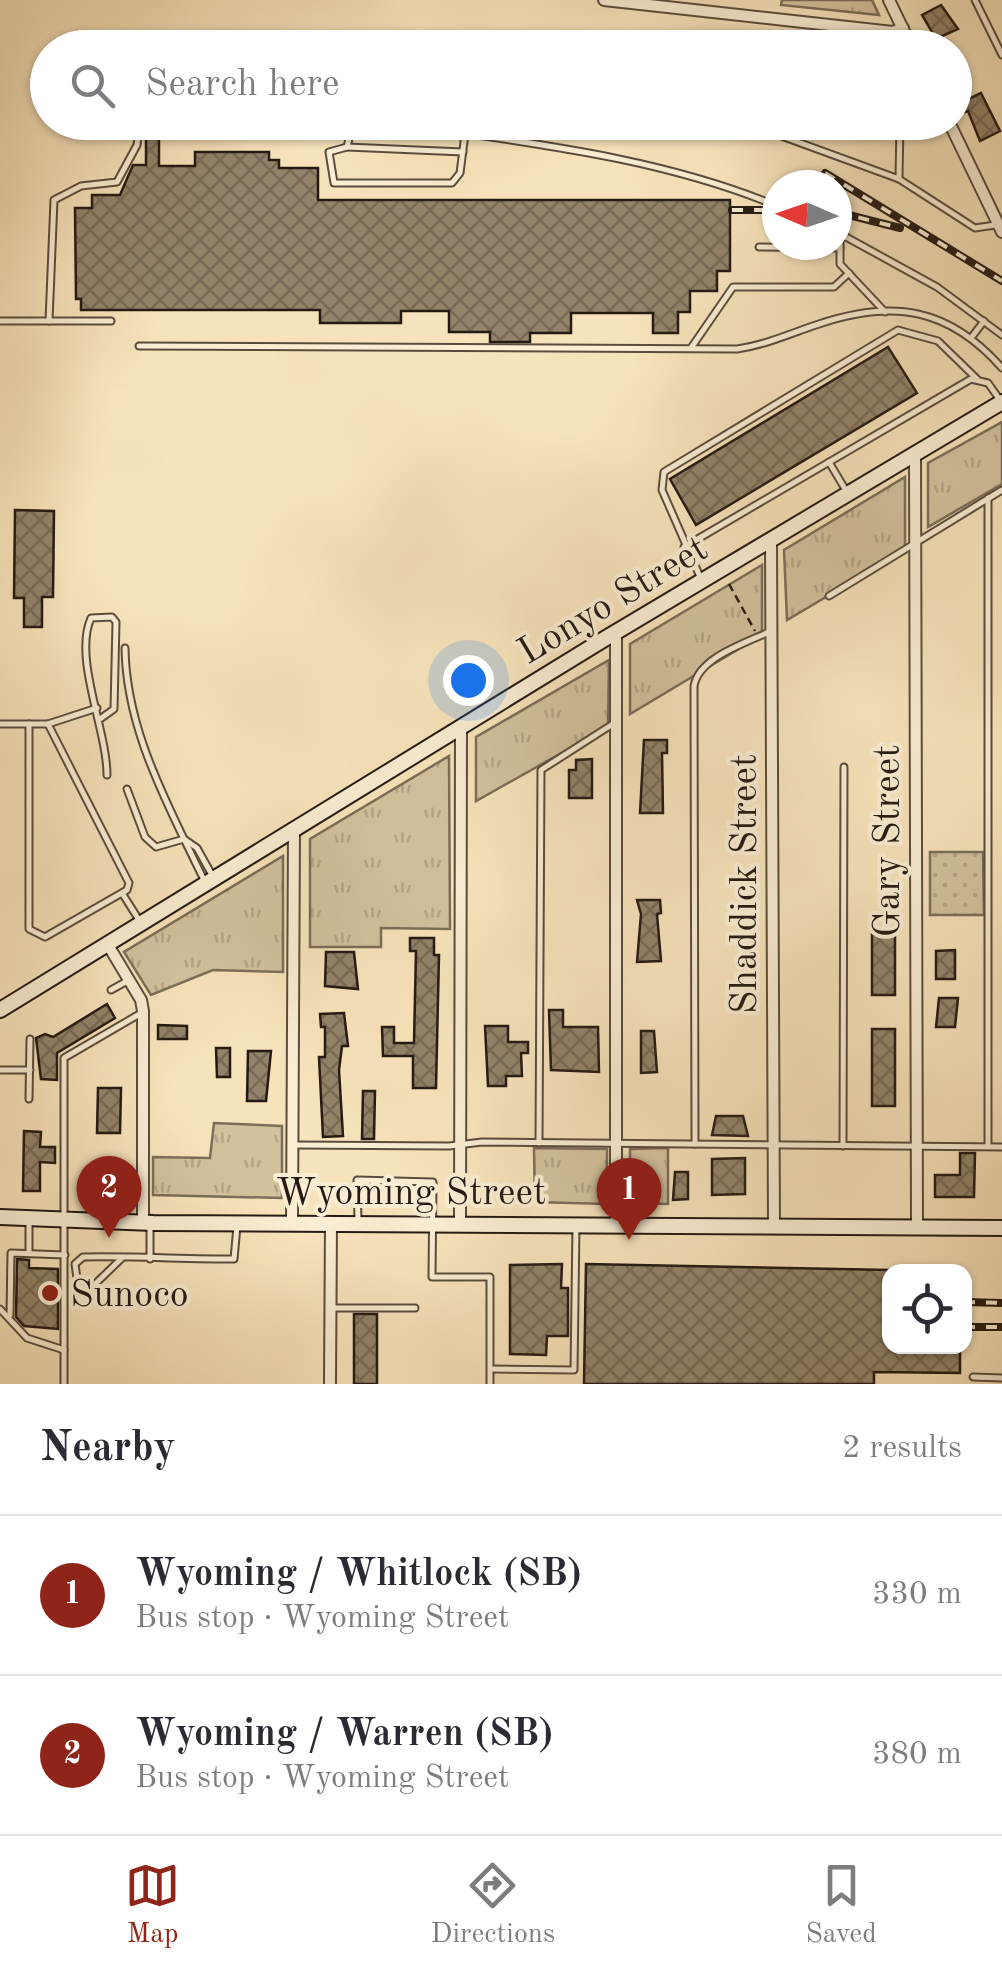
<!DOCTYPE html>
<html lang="en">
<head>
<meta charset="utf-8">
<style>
  :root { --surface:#fff; --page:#f2f2f3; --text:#2b2b33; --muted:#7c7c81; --line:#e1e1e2; --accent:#8f2418 }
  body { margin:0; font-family:"Old Standard TT",serif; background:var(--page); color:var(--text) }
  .controls { position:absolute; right:30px; bottom:30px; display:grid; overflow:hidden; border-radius:20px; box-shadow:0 2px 8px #0004 }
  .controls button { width:90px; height:90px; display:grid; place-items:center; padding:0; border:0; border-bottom:2px solid var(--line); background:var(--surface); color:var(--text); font:50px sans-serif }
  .compass { position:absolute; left:762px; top:170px; width:90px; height:90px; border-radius:50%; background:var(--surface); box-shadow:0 2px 8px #0004; rotate:272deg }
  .you { position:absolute; left:468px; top:680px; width:35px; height:35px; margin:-25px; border:8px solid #fff; border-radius:50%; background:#1a73e8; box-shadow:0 0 0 15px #1a73e833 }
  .badge { display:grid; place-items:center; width:65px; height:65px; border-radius:50%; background:var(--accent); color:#fff; font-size:32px; font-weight:700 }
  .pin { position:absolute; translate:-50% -82px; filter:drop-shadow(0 2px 5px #0008) }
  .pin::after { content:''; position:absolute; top:52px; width:35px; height:30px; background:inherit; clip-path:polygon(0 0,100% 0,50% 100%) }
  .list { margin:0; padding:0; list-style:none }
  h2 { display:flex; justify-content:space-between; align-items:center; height:130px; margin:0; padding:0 40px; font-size:42px }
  h2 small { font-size:32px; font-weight:400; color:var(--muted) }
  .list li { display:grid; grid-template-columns:65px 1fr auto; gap:30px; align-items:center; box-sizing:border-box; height:160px; padding:0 40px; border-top:2px solid var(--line) }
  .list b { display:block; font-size:38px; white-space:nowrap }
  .list p { margin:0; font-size:32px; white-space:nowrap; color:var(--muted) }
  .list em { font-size:32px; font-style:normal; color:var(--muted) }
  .icon { flex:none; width:55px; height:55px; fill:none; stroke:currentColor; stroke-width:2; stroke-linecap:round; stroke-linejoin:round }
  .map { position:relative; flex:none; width:1002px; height:1384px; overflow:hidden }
  .search { position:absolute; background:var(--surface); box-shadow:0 2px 8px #0004; left:30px; right:30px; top:30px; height:110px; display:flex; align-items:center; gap:25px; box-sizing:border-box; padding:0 35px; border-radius:55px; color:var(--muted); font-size:38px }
  .sheet { height:450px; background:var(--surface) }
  nav { display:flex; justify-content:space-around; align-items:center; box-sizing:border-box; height:140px; border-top:2px solid var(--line); background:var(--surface); font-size:28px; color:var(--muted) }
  nav a { display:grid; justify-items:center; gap:5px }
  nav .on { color:var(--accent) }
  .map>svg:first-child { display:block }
</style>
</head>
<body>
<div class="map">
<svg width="1002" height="1384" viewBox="0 0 1002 1384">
  <defs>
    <pattern id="grass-tufts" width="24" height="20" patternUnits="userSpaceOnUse" patternTransform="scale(2.5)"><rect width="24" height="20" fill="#d3c19e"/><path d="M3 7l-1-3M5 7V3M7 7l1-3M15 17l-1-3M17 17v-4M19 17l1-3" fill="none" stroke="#b5a587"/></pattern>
    <pattern id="park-dots" width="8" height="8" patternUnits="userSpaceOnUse" patternTransform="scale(2.5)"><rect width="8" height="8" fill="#d3c19e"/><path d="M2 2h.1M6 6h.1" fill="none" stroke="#b5a587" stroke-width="1.8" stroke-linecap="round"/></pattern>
    <pattern id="building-cross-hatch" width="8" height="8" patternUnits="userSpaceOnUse" patternTransform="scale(2.5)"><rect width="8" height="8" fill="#92836a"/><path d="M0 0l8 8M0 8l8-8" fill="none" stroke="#776a56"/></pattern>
  </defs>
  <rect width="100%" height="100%" fill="#f7e3bb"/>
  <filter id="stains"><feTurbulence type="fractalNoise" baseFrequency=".002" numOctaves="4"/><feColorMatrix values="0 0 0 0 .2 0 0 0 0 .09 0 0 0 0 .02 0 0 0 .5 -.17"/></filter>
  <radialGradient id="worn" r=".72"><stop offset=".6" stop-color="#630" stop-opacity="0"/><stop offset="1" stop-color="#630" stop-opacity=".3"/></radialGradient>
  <g fill="url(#grass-tufts)" stroke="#7c6e58" stroke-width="2.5">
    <polygon points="782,0 872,0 879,15 781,5"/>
    <polygon points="1002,422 1002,484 928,527 928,463"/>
    <polygon points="905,477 905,550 787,620 784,550"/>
    <polygon points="762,565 762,635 630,714 630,644"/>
    <polygon points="609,660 608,727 476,801 476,737"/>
    <polygon points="449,756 450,929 381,928 381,947 310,947 310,839"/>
    <polygon points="283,856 283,972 213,970 151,995 124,952"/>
    <polygon points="214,1123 282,1126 282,1198 153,1195 153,1157 210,1158"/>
    <polygon points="534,1148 607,1149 607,1204 535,1202"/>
    <polygon points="668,1148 668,1204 630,1203 630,1149"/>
  </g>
  <polygon fill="url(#park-dots)" stroke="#7c6e58" stroke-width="2.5" points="930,852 983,852 984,915 930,915"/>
  <g fill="url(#building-cross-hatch)" stroke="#251a13" stroke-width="2.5">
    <polygon points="941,5 958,29 936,39 922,15"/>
    <polygon points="981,93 1000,131 980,141 968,111 965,112 960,103"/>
    <polygon points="779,122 829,122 827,138 797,135"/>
    <polygon points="146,135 159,135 159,166 195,166 195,152 269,152 269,160 279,160 279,168 318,168 318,200 730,200 730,271 717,271 717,291 690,291 690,312 678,312 678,333 653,333 653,313 571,313 571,333 530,333 530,342 490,342 490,332 449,332 449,311 401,311 401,323 320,323 320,310 81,310 81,299 76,299 75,208 92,208 92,195 120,195 133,165 146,165"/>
    <polygon points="888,347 917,393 696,525 670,479"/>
    <polygon points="15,510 54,511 53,597 42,597 42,627 24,627 24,598 14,598"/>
    <polygon points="644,740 667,740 667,753 662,753 663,813 640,813"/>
    <polygon points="592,759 592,798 569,798 569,770 576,770 576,760"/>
    <polygon points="637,900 660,900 661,913 657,914 661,961 637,962 641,914"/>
    <rect x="872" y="934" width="23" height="61"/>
    <polygon points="410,938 434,938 434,955 439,955 436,1088 413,1088 413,1056 383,1056 382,1027 394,1027 394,1043 414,1043 416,951 410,951"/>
    <polygon points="955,950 955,979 936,979 936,951"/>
    <polygon points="326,952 354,952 358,989 325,986"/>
    <polygon points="939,998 958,998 955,1027 936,1027"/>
    <polygon points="107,1004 115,1018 57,1053 57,1080 41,1079 36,1038 45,1034 53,1037"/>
    <polygon points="549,1010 563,1010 563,1027 598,1027 599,1072 551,1070"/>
    <polygon points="344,1013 348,1046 342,1046 339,1070 343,1136 323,1137 319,1057 325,1057 325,1027 321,1027 320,1014"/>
    <polygon points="158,1025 187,1026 187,1039 158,1039"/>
    <polygon points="485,1026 508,1026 508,1042 528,1042 528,1053 521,1053 522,1076 506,1076 506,1086 488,1086"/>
    <rect x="872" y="1029" width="23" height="77"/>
    <polygon points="641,1031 654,1031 657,1072 641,1073"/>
    <polygon points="216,1048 230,1048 230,1077 217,1077"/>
    <polygon points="248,1051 271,1051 266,1101 247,1101"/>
    <polygon points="98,1088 121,1088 120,1133 97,1133"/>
    <polygon points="363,1091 375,1091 374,1139 362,1139"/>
    <polygon points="716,1116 743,1116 748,1136 712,1135"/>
    <polygon points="24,1131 41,1132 40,1147 55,1147 55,1163 40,1162 40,1191 23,1191"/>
    <polygon points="960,1153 975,1153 974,1197 935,1197 935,1175 960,1175"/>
    <polygon points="745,1158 745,1194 712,1195 712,1159"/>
    <polygon points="675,1172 688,1172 688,1199 673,1200"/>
    <polygon points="17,1259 29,1260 29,1268 58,1269 58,1329 24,1326 16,1317"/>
    <polygon points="562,1264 561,1288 568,1288 568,1336 547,1336 546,1355 510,1354 510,1265"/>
    <polygon points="586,1264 890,1270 890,1346 960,1346 960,1373 874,1372 874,1384 584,1384"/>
    <rect x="354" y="1314" width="23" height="70"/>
  </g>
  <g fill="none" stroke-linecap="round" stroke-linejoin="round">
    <g stroke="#5a4c3d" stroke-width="9">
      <g id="lane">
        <polyline points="975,0 1002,55"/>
        <polyline points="353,122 347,147 329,152 334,183 452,183 460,173 465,134"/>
        <path d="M389,122c129,20 266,33 388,84"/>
        <polyline points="743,122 899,179 975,228 995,225"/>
        <polyline points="347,147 463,152"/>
        <polyline points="899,179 900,122"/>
        <polyline points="837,232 937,287 1002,335"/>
        <polyline points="840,234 840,264 885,312"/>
        <polyline points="759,247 840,248"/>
        <polyline points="0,321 111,321"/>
        <polyline points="49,321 54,200 81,186 117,182 137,145 140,122"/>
        <polyline points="971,338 984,321"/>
        <path d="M139,346l598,3c29,-4 54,-16 82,-25 75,-25 130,-16 183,44"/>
        <polyline points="691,348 733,287 834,287 849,273"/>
        <polyline points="829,462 848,494"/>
        <polyline points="684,547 971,379 988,383 1000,400"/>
        <polyline points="701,579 662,490 664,472 898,330 938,341 977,379"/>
        <polyline points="829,596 1002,490"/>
        <path d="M125,648c1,69 30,131 59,191l-28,8 -11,-10 -18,-48"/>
        <path d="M100,719l14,-10 2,-87 -4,-5 -21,1c-18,40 16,112 16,157"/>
        <polyline points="0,724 48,724 97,708"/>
        <polyline points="29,724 29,929 45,937 127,890 129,883 48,724"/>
        <polyline points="184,839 197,848 212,875"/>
        <polyline points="184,839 205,882"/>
        <polyline points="122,893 139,920"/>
        <polyline points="111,990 129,980"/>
        <polyline points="0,1070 30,1070"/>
        <polyline points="29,1099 30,1039"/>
        <polyline points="539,1143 541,770 616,722"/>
        <path d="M695,1144l-1,-458c5,-29 52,-43 77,-55"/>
        <polyline points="295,1145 449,1146 482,1142 1002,1147"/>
        <polyline points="988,1145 988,498"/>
        <polyline points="843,1146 844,767"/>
        <polyline points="358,1220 357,1180 433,1182 432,1277 490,1277 490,1384"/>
        <polyline points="29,1253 29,1221"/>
        <path d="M123,1257l-33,32 -12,-3 -3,-22 8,-7c50,-1 100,2 151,2l3,-33"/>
        <polyline points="150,1259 150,1225"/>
        <polyline points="333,1308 415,1308"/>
        <polyline points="0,1309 27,1338 64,1350"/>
        <polyline points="10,1315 11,1253 65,1255"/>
        <polyline points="491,1369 574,1370 576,1226"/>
        <polyline points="973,1377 1002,1378"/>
        <polyline points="64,1384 64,1058 143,1012"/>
      </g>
    </g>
    <g stroke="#5a4c3d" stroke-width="14">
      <g id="street">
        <polyline points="604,0 893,32 903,28"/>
        <polyline points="889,0 912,48"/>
        <polyline points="949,122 1002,232"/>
        <polyline points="915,455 917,1227"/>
        <polyline points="771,542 774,1226"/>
        <polyline points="616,632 616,1224"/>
        <polyline points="108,945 141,1000 143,1011 143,1222"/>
        <polyline points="292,1223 294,829"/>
        <polyline points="460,1223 461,729"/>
        <polyline points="330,1384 331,1223"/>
      </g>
    </g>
    <g stroke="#251a13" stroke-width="18">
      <g id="secondary">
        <polyline points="0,1010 606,638 1002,402"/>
        <polyline points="0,1217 153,1223 1002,1228"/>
      </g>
    </g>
    <polyline stroke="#251a13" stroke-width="2.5" stroke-dasharray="8 5" stroke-linecap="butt" points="729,584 755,631"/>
    <use href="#lane" stroke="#faedd3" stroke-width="5"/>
    <use href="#street" stroke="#faedd3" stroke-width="10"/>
    <use href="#secondary" stroke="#faedd3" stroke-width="14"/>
    <g stroke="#251a13" stroke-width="8">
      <g id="rail">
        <polyline points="825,173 1002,281"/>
        <polyline points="732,210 777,210"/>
        <polyline points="837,212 900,228"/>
        <polyline points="964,1302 1002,1303"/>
        <polyline points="964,1327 1002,1327"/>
      </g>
    </g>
    <use href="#rail" stroke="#faedd3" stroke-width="4" stroke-dasharray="11" stroke-linecap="butt"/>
  </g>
  <circle fill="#8f2418" stroke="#faedd3" stroke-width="4" cx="50" cy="1293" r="10"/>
  <g text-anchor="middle" stroke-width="8" stroke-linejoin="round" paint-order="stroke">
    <g font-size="38" fill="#251a13" stroke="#faedd3">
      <text transform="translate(612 599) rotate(-31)" y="13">Lonyo Street</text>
      <text transform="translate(886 841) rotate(-90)" y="13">Gary Street</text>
      <text transform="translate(743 884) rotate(-90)" y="13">Shaddick Street</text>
      <text x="411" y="1204">Wyoming Street</text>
    </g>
    <g font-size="38" fill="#251a13" stroke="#faedd3" text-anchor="start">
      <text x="70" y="1306">Sunoco</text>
    </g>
  </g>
  <rect width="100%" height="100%" filter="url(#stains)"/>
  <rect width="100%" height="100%" fill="url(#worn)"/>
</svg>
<div class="controls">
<button><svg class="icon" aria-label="locate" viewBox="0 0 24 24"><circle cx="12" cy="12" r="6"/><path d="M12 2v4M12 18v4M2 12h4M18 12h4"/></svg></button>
</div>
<svg class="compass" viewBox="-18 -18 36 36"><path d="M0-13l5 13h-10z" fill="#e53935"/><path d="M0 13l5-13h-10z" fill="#7c7c81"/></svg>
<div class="you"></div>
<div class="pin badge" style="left:629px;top:1240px">1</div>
<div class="pin badge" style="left:109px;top:1238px">2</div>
<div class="search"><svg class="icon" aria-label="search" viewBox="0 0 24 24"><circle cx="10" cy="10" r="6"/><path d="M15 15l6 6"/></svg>Search here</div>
</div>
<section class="sheet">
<h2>Nearby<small>2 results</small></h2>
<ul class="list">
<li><span class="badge">1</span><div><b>Wyoming / Whitlock (SB)</b><p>Bus stop · Wyoming Street</p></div><em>330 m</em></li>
<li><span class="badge">2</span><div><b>Wyoming / Warren (SB)</b><p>Bus stop · Wyoming Street</p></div><em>380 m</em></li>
</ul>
</section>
<nav>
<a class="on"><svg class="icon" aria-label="map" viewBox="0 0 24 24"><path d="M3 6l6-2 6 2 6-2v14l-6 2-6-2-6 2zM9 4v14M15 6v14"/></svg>Map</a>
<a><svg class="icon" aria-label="directions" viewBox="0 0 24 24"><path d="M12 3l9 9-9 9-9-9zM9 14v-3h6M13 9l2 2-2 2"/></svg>Directions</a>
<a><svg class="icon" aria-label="saved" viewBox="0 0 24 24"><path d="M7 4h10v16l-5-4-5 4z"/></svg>Saved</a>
</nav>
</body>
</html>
